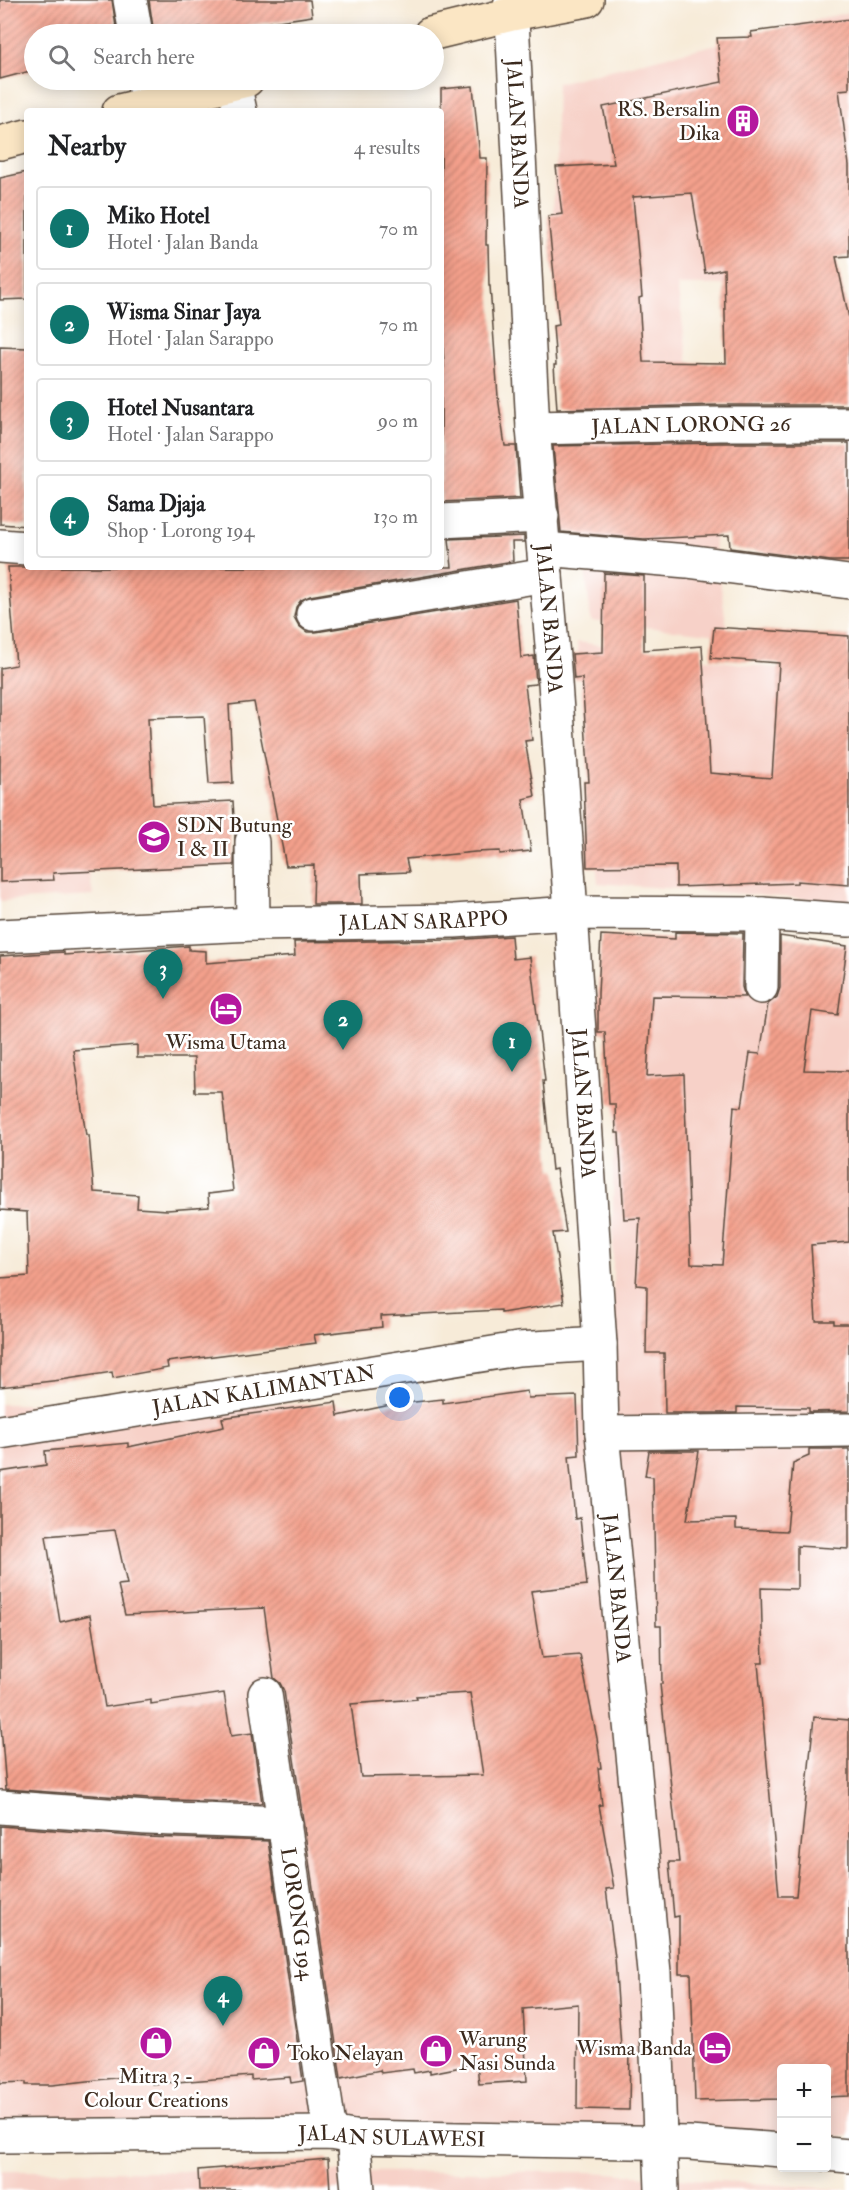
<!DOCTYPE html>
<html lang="en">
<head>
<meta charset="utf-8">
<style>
  :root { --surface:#fff; --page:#f6f6f6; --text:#202124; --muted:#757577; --line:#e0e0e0; --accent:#0f766e }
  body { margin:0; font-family:"IM FELL Double Pica",serif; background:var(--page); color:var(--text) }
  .controls { position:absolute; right:18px; bottom:18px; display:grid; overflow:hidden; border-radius:6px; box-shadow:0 3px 15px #0003 }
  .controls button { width:54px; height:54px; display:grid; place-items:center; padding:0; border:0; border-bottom:2px solid var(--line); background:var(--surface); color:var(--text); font:30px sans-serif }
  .you { position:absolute; left:400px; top:1398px; width:21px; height:21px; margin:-15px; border:4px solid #fff; border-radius:50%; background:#1a73e8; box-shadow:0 0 0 9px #1a73e833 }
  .badge { display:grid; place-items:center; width:39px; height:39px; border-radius:50%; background:var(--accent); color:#fff; font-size:20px; font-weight:700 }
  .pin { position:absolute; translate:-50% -50px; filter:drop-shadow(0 2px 3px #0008) }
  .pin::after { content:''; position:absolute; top:32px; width:21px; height:18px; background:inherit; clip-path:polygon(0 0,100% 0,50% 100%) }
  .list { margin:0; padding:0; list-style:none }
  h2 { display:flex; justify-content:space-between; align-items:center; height:78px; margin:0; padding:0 24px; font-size:26px }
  h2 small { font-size:20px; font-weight:400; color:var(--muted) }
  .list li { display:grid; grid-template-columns:39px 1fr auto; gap:18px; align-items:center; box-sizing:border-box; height:84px; margin:0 12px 12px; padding:0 12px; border:2px solid var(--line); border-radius:6px }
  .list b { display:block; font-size:22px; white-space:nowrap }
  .list p { margin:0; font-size:20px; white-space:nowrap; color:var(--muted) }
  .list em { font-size:20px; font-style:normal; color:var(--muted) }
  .icon { flex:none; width:33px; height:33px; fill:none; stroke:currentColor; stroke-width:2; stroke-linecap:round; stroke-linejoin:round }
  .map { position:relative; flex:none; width:849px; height:2190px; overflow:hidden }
  .search { position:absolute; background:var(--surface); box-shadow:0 3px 15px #0003; left:24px; top:24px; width:420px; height:66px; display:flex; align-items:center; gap:15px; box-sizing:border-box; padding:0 21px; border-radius:33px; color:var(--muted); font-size:22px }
  .panel { position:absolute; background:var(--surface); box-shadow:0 3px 15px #0003; left:24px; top:108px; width:420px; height:462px; border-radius:6px }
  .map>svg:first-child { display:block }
</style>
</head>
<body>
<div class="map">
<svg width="849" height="2190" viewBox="0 0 849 2190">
  <defs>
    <pattern id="building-hatch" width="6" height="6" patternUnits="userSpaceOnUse" patternTransform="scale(1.5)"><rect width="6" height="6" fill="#f4a08c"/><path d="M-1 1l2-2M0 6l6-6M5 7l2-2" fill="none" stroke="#c78372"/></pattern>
  </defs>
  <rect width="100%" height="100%" fill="#fff"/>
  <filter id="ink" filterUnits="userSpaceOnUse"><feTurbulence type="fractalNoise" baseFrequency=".0167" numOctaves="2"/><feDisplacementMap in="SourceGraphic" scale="12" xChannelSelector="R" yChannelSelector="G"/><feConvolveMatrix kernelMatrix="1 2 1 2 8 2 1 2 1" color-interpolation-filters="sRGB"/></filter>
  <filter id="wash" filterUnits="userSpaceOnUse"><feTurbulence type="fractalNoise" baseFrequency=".008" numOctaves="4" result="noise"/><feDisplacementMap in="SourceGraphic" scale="24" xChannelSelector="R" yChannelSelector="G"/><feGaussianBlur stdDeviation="1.35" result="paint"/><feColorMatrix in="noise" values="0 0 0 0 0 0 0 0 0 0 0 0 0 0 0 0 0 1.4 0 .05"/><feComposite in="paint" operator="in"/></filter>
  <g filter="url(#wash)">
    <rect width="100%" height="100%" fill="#f7ebd8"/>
    <g fill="#f7d1c8">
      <polygon points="849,12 849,244 808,252 810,284 677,285 728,636 591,621 552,261 557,83"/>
      <polygon points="577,642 849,678 849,902 598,883"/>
      <polygon points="0,773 75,780 93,896 0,901"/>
      <polygon points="613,944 849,944 849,2136 827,2136 826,2068 782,2068 781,2136 0,2134 0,1404 613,1405"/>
      <polygon points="0,2171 591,2172 849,2190 0,2190"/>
    </g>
    <g id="blocks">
      <g fill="url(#building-hatch)" fill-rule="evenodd">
        <polygon points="0,0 112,0 117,34 34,34 34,70 0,79"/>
        <polygon points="149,0 310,0 312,16 246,26 247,28 210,34 201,34 200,27 154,34"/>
        <path d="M849,19v70l-10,1 10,75v91l-13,1 13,61v87h-129l-163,4 -3,-44h2l-3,-39 6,-1 -11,-109 14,-2 -6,-47 58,-3 -11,-57 119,-25 -5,-44 35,-1 -1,-5zM692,193l13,80 19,-4 2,94 -83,-1 -4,-64 3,-1 -9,-100z"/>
        <polygon points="473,86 480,158 487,158 486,245 488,245 489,286 490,286 498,397 505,446 516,446 520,498 441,502 441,367 444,367 441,313 441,89"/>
        <polygon points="27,172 27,299 0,300 0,178"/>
        <polygon points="0,347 27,348 27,526 0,524"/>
        <polygon points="720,443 849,443 849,561 831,561 730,548 729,535 644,539 561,532 553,446"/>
        <polygon points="524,536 524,542 512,542 513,561 310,596 301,600 296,607 294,617 299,626 307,632 316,632 516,599 521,658 534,656 536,684 525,685 532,740 525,741 535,796 523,799 531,851 500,854 500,851 475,852 406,859 409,872 361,874 362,904 313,904 314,865 286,866 254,702 229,705 233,783 209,784 204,716 148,718 153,805 233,801 235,835 234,865 53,873 54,880 0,882 0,668 16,665 8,567 452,567 449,539"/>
        <polygon points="604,573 644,576 644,650 702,646 710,773 772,778 779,663 711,658 714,627 849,636 849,885 797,881 797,883 676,887 676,866 587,867 584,782 589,782 582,678 574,679 572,654 603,652"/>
        <polygon points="675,932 743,933 742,987 745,997 652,996 647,1076 684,1074 691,1264 722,1265 734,1106 742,1107 750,1053 760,1054 768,1004 777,997 780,988 780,936 847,946 838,1015 812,1011 804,1070 849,1071 849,1242 811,1245 816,1321 834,1321 834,1324 849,1324 849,1411 809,1412 809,1408 737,1407 737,1413 665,1413 664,1353 646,1353 647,1286 636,1285 640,1218 624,1219 619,1133 616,1133 615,1104 609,1104 605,1032 598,1032 598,993 601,935 675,939"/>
        <path d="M511,936l2,23 17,-2 15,124h-2l9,89 4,-1 10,63 -13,1 11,70 -63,10v-3l-120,6 1,11 -68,8 2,8 -149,19 1,6 -55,10 -1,-6 -51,8 -61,7v-109l29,-2 -2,-64 -27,-2v-254l64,-4v3l125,-9v4l17,1v12l89,-7 -1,-14 160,-2zM137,1045v13h57l1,34h27l11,99 -25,3 1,13 -42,3 -30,-2 1,-13 -44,-3 -5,-57h-3l-13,-85z"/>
        <path d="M527,1391l1,7 49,-2 2,59 -10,1 6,63 5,-1 7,67 -56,6 11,67 38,-3 17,83 4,30h-3l4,37h-3l15,83 -8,1 9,69 6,89 9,1 -1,62 -52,-1 1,-105 -55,5 4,72 -48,3 -2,-20 -47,9v-3l-16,3 -1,-4 -32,4 -1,-3 -39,8 -57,-387 -4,-8 -6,-5 -10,-70 -139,7 -7,-30 9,-1 -12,-54 -69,6 14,86 30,-7 15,92 46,-7v4l73,-11 7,43 21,-3 10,70 -114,-4 -142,-10 -6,-75v-242l46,-7 -1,-14 83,-8v4l96,-20 -2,-9 114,-16 2,14 57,-12 48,-5v4zM470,1693l13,82 -122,2 -10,-73 66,-5 -1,-3z"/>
        <polygon points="809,1449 849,1449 849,1549 797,1546 797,1589 761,1588 763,1663 758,1663 779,1896 796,1896 814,1717 849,1720 849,2096 826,2097 826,2068 782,2068 782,2099 695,2101 691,1974 679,1974 679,1916 674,1917 669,1862 679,1862 660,1684 662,1684 661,1626 656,1626 653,1477 645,1476 649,1451 699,1451 687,1520 736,1519 736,1529 787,1531 793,1463 809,1456"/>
        <polygon points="0,1826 146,1837 268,1841 303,2081 291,2083 290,2077 251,2080 251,2076 152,2084 150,2074 52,2085 26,2085 26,2082 0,2083"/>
        <polygon points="328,2159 330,2190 199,2190 198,2170"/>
      </g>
    </g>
  </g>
  <g filter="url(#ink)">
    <use href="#blocks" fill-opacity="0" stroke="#57473a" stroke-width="1.5"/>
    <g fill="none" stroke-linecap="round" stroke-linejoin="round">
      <g stroke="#57473a" stroke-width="36">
        <g id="minor">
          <polyline points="130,0 136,34"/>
          <path id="s1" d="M511,0l22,428 21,240 17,245 29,431 2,89 52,539 8,218"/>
          <polyline points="143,80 148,103"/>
          <polyline points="234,83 240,111"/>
          <path id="s2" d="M533,428l187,-4h129"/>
          <polyline points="441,521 542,516"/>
          <polyline points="0,546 27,548"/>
          <polyline points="544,549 687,561 849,582"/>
          <polyline points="313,614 546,575"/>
          <polyline points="252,842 253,924"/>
          <path id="s3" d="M0,936l253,-12 201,-3 117,-8 191,1 87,6"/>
          <polyline points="761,987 762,914"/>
          <path id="s4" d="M0,1432l518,-83 82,-5"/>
          <polyline points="602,1433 849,1430"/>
          <path id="s5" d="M265,1694l65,439"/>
          <polyline points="0,1807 147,1818 285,1823"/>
          <polyline points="353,2137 358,2190"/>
        </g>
      </g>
      <g stroke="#57473a" stroke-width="36">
        <g id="tertiary">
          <path id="s6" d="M0,2136l330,-3 23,4 336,6 93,7"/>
          <polyline points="826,2154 849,2156"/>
        </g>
      </g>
      <g stroke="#57473a" stroke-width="36">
        <g id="secondary">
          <polyline points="430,34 512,14 587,0"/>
          <polyline points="119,111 247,80"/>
          <polyline points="0,143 27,136"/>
        </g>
      </g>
      <use href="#minor" stroke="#fff" stroke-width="33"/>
      <use href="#tertiary" stroke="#fff" stroke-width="33"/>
      <use href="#secondary" stroke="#fbe6c4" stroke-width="33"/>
    </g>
  </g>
  <defs>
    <g id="building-disc" transform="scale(1.725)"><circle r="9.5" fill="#b5179e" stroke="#fff"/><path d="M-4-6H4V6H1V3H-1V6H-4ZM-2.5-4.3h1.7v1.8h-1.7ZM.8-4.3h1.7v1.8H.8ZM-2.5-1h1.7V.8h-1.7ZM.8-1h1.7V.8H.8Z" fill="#fff"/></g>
    <g id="school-disc" transform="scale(1.725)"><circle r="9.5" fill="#b5179e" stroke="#fff"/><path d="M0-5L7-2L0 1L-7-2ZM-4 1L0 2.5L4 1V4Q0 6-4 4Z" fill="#fff"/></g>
    <g id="hotel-disc" transform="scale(1.725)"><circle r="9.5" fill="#b5179e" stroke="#fff"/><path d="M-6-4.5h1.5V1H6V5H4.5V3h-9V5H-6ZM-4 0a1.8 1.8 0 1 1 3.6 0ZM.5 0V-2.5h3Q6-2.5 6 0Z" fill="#fff"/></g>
    <g id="shop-disc" transform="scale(1.725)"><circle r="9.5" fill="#b5179e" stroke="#fff"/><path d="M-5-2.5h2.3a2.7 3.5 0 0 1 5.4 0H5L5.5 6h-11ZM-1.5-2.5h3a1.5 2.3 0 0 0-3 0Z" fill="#fff"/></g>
  </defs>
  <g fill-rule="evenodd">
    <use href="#building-disc" x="743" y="121"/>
    <use href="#school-disc" x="154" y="837"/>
    <use href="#hotel-disc" x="226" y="1009"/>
    <use href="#shop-disc" x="156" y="2043"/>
    <use href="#hotel-disc" x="715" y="2048"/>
    <use href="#shop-disc" x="436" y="2051"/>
    <use href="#shop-disc" x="264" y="2053"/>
  </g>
  <g text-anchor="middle" stroke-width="5" stroke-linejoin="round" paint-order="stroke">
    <g font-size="21" fill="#3b2a1e" stroke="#fff" text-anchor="start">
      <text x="720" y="116" text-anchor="end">RS. Bersalin<tspan x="720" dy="24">Dika</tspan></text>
      <text x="177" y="832">SDN Butung<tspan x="177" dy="24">I &amp; II</tspan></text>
      <text x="226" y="1049" text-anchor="middle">Wisma Utama</text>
      <text x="459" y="2046">Warung<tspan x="459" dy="24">Nasi Sunda</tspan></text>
      <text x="692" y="2055" text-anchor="end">Wisma Banda</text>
      <text x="287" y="2060">Toko Nelayan</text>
      <text x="156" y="2083" text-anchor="middle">Mitra 3 -<tspan x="156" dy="24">Colour Creations</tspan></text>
    </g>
    <g font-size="21" fill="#3b2a1e" stroke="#fff">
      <text dy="7" stroke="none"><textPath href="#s1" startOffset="134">JALAN BANDA</textPath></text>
      <text dy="7" stroke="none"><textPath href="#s2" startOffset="158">JALAN LORONG 26</textPath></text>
      <text dy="7" stroke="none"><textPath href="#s1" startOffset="620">JALAN BANDA</textPath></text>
      <text dy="7" stroke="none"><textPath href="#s3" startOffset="424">JALAN SARAPPO</textPath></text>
      <text dy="7" stroke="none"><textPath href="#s1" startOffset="1106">JALAN BANDA</textPath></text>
      <text dy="7" stroke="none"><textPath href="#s4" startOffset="267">JALAN KALIMANTAN</textPath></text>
      <text dy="7" stroke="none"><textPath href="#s1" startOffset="1592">JALAN BANDA</textPath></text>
      <text dy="7" stroke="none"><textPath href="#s5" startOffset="222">LORONG 194</textPath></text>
      <text dy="7" stroke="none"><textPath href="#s6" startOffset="392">JALAN SULAWESI</textPath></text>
    </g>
  </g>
</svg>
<div class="controls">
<button>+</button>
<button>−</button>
</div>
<div class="you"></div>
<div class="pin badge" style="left:512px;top:1072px">1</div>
<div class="pin badge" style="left:343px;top:1050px">2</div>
<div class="pin badge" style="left:163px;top:999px">3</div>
<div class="pin badge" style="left:223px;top:2026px">4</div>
<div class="search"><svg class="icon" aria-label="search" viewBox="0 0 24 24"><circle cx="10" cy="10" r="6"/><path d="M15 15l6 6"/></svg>Search here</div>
<section class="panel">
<h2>Nearby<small>4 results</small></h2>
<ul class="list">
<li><span class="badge">1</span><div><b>Miko Hotel</b><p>Hotel · Jalan Banda</p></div><em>70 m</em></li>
<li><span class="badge">2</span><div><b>Wisma Sinar Jaya</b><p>Hotel · Jalan Sarappo</p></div><em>70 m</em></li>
<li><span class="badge">3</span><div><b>Hotel Nusantara</b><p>Hotel · Jalan Sarappo</p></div><em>90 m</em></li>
<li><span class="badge">4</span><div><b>Sama Djaja</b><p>Shop · Lorong 194</p></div><em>130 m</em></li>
</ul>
</section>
</div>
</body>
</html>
